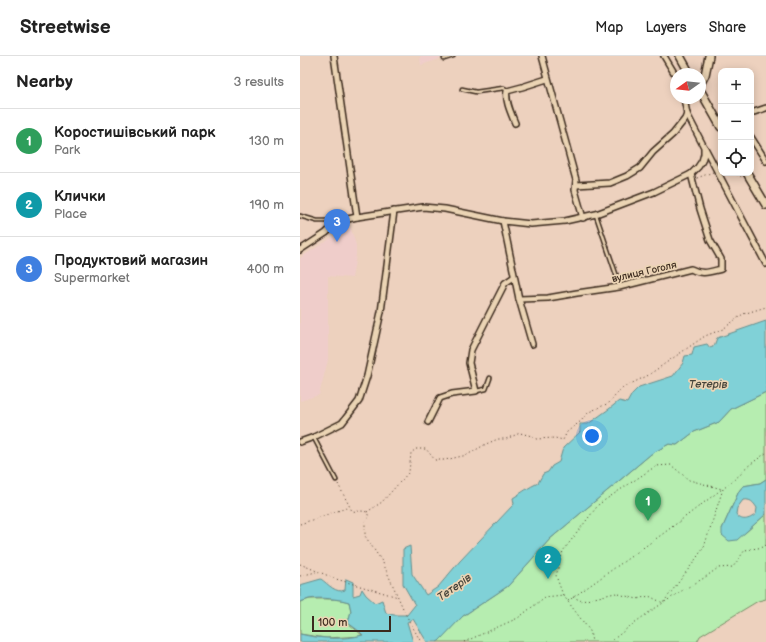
<!DOCTYPE html>
<html lang="en">
<head>
<meta charset="utf-8">
<style>
  :root { --surface:#fff; --page:#f2f2f2; --text:#222; --muted:#767676; --line:#e0e0e0; --accent:#1f6fb2 }
  body { margin:0; font-family:"Balsamiq Sans",sans-serif; background:var(--page); color:var(--text) }
  .controls { position:absolute; right:12px; top:12px; display:grid; overflow:hidden; border-radius:8px; box-shadow:0 2px 10px #0003 }
  .controls button { width:36px; height:36px; display:grid; place-items:center; padding:0; border:0; border-bottom:1px solid var(--line); background:var(--surface); color:var(--text); font:20px sans-serif }
  .compass { position:absolute; left:370px; top:12px; width:36px; height:36px; border-radius:50%; background:var(--surface); box-shadow:0 2px 10px #0003; rotate:255deg }
  .scale { position:absolute; left:12px; bottom:10px; width:79px; box-sizing:border-box; padding-left:4px; border:2px solid #3b2a1e; border-top:0; font-size:11px; line-height:14px; white-space:nowrap; color:#3b2a1e; -webkit-text-stroke:3px #ebd4b4; paint-order:stroke }
  .you { position:absolute; left:292px; top:380px; width:14px; height:14px; margin:-10px; border:3px solid #fff; border-radius:50%; background:#1a73e8; box-shadow:0 0 0 6px #1a73e833 }
  .badge { display:grid; place-items:center; width:26px; height:26px; border-radius:50%; background:var(--accent); color:#fff; font-size:13px; font-weight:700 }
  .pin { position:absolute; translate:-50% -33px; filter:drop-shadow(0 1px 2px #0008) }
  .pin::after { content:''; position:absolute; top:21px; width:14px; height:12px; background:inherit; clip-path:polygon(0 0,100% 0,50% 100%) }
  .list { margin:0; padding:0; list-style:none }
  h2 { display:flex; justify-content:space-between; align-items:center; height:52px; margin:0; padding:0 16px; font-size:17px }
  h2 small { font-size:13px; font-weight:400; color:var(--muted) }
  .list li { display:grid; grid-template-columns:26px 1fr auto; gap:12px; align-items:center; box-sizing:border-box; height:64px; padding:0 16px; border-top:1px solid var(--line) }
  .list b { display:block; font-size:15px; white-space:nowrap }
  .list p { margin:0; font-size:13px; white-space:nowrap; color:var(--muted) }
  .list em { font-size:13px; font-style:normal; color:var(--muted) }
  .icon { flex:none; width:22px; height:22px; fill:none; stroke:currentColor; stroke-width:2; stroke-linecap:round; stroke-linejoin:round }
  .map { position:relative; flex:none; width:466px; height:586px; overflow:hidden }
  header { display:flex; align-items:center; gap:24px; box-sizing:border-box; height:56px; padding:0 20px; background:var(--surface); border-bottom:1px solid var(--line) }
  header strong { font-size:19px }
  nav { display:flex; gap:22px; margin-inline-start:auto; font-size:14px }
  main { display:flex }
  aside { flex:1; background:var(--surface) }
  .map>svg:first-child { display:block }
</style>
</head>
<body>
<header>
<strong>Streetwise</strong>
<nav><a>Map</a><a>Layers</a><a>Share</a></nav>
</header>
<main>
<aside>
<h2>Nearby<small>3 results</small></h2>
<ul class="list">
<li><span class="badge" style="background:#2e9e5b">1</span><div><b>Коростишівський парк</b><p>Park</p></div><em>130 m</em></li>
<li><span class="badge" style="background:#0f9aa8">2</span><div><b>Клички</b><p>Place</p></div><em>190 m</em></li>
<li><span class="badge" style="background:#3f7fe0">3</span><div><b>Продуктовий магазин</b><p>Supermarket</p></div><em>400 m</em></li>
</ul>
</aside>
<div class="map">
<svg width="466" height="586" viewBox="0 0 466 586">
  <rect width="100%" height="100%" fill="#edd1be"/>
  <filter id="ink" filterUnits="userSpaceOnUse"><feTurbulence type="fractalNoise" baseFrequency=".025" numOctaves="2"/><feDisplacementMap in="SourceGraphic" scale="8" xChannelSelector="R" yChannelSelector="G"/><feConvolveMatrix kernelMatrix="1 2 1 2 8 2 1 2 1" color-interpolation-filters="sRGB"/></filter>
  <g filter="url(#ink)">
    <g fill="#efcdca">
      <polygon points="120,0 149,0 121,9"/>
      <polygon points="50,170 56,189 56,199 52,222 28,220 28,304 19,339 0,345 0,202"/>
    </g>
    <g fill="#b6edb0" stroke="#788c67">
      <polygon points="466,336 466,423 460,427 443,430 439,435 422,473 445,477 466,458 466,543 458,545 400,580 397,586 137,586 163,560 208,530 250,483 351,398 369,388 377,389 394,376 419,366 431,353"/>
      <path d="M10,543c13,0 26,-1 39,3l2,9 -3,12 15,13 -37,2 -26,-4v-32z"/>
    </g>
    <g fill="#80d1d7" stroke="#648e8d" fill-rule="evenodd">
      <path d="M466,265v71l-35,17 -12,13 -25,10 -17,13 -8,-1 -18,10 -101,85 -42,47 -45,30 -24,25 -2,1h-10l-14,-23 -6,3 6,20h-113v-8c21,5 43,6 63,1l-4,-4 -11,-8 3,-12 -2,-9c-9,-3 -30,-5 -40,-3 -3,1 -6,2 -9,3v-17l21,-6c7,5 15,15 24,11l1,-11 7,3v14l7,-2 2,-5 4,6 9,8 7,-3 4,13 8,2h13l8,-10 -12,-21v-35l7,-3 2,28 14,21 12,-8 22,-26 54,-57 -1,-6c8,-5 16,-11 25,-15l5,-9 5,-2 4,-6 7,-4 4,-14 17,-16v-8h8l21,-15 10,-8 8,2 5,-9 7,-7 34,-11 10,-13 2,-7 7,-1 2,-8 13,-3 3,4 4,-2 3,-8z"/>
      <path d="M466,423v35l-29,26 -8,1 -7,-6v-6l17,-38 4,-5 17,-3zM443,444c8,-1 10,2 14,8l-1,6c-7,6 -15,8 -20,0l1,-6z"/>
    </g>
    <g fill="none" stroke-linecap="round" stroke-linejoin="round">
      <g stroke="#3b2a1e" stroke-width="5.5">
        <g id="lane">
          <polyline points="144,3 153,0"/>
          <polyline points="162,33 176,36 204,32 207,34"/>
          <polyline points="296,159 320,230"/>
          <polyline points="0,160 17,165 37,165"/>
          <polyline points="176,335 186,333 190,322"/>
          <polyline points="14,382 36,424"/>
        </g>
      </g>
      <g stroke="#3b2a1e" stroke-width="8">
        <g id="street">
          <polyline points="34,0 57,161"/>
          <polyline points="242,0 276,124 275,134 283,162"/>
          <polyline points="364,0 376,20"/>
          <polyline points="451,57 466,52"/>
          <path d="M215,67c-4,-10 -10,-22 -8,-32l15,-4 25,-8"/>
          <polyline points="451,81 466,105"/>
          <polyline points="405,92 466,208"/>
          <polyline points="276,129 310,127 327,120 340,112 353,96 373,78 385,63 387,58"/>
          <path d="M203,165l16,78 29,-1 29,-5 42,-6 72,-18c11,6 18,3 30,0v-10l-11,-19 -10,-31 -9,-35"/>
          <polyline points="0,194 26,177 39,165 57,161 123,151 145,153 203,165 231,168 265,165 296,158 354,136 391,118 398,111 402,105 404,98 404,91 387,58 384,42"/>
          <polyline points="219,243 232,288"/>
          <polyline points="128,366 140,342 152,338 176,335 169,307 171,294 205,227 214,221"/>
          <polyline points="0,386 14,381 42,367 59,345 67,320 81,256 94,155"/>
        </g>
      </g>
      <g stroke="#3b2a1e" stroke-width="10">
        <g id="secondary">
          <polyline points="380,0 390,18"/>
          <polyline points="400,28 405,19 409,0"/>
          <polyline points="400,34 421,71"/>
          <polyline points="447,117 466,149"/>
        </g>
      </g>
      <g stroke="#3b2a1e" stroke-width="1" stroke-dasharray="1 3" stroke-linecap="butt">
        <polyline points="433,117 442,121"/>
        <polyline points="397,122 413,116"/>
        <path d="M38,428l14,27c7,1 8,-1 15,1l2,5 -4,5v14l18,27 23,52 15,27"/>
        <polyline points="67,456 82,446 109,416 111,397 116,393 126,393 135,404 145,404 167,399 186,388 198,383 206,383 220,377 232,380 236,383 255,382 263,384 267,376 281,365 289,356 309,347 322,332 347,320 405,280 423,273 443,258 466,251"/>
        <polyline points="0,468 49,451"/>
        <polyline points="0,508 36,523 98,541"/>
        <polyline points="0,520 16,516"/>
        <polyline points="263,539 256,520 263,495 299,448 356,410 371,409 389,424 422,433"/>
        <polyline points="273,541 282,545 315,537 337,543 349,540 363,547 393,507 404,491 423,433 442,417 444,413 466,397"/>
        <polyline points="268,545 364,477 414,439 422,433"/>
        <polyline points="164,586 218,562 245,541 263,539 290,575 292,586"/>
        <polyline points="310,586 334,567 357,551 383,534 404,522 418,512 433,511 445,494 464,491 466,489"/>
      </g>
      <use href="#lane" stroke="#ebd4b4" stroke-width="2.5"/>
      <use href="#street" stroke="#ebd4b4" stroke-width="5"/>
      <use href="#secondary" stroke="#ebd4b4" stroke-width="7"/>
    </g>
  </g>
  <g text-anchor="middle" stroke-width="3.5" stroke-linejoin="round" paint-order="stroke">
    <g font-size="10" fill="#3b2a1e" stroke="#ebd4b4">
      <text transform="translate(344 215) rotate(-13)" y="4">вулиця Гоголя</text>
    </g>
    <g font-size="11" font-style="italic" fill="#45433a" stroke="#ebd4b4">
      <text x="408" y="332">Тетерів</text>
      <text transform="translate(154 531) rotate(-35)" y="4">Тетерів</text>
    </g>
  </g>
</svg>
<div class="controls">
<button>+</button>
<button>−</button>
<button><svg class="icon" aria-label="locate" viewBox="0 0 24 24"><circle cx="12" cy="12" r="6"/><path d="M12 2v4M12 18v4M2 12h4M18 12h4"/></svg></button>
</div>
<svg class="compass" viewBox="-18 -18 36 36"><path d="M0-13l5 13h-10z" fill="#e53935"/><path d="M0 13l5-13h-10z" fill="#767676"/></svg>
<div class="scale">100 m</div>
<div class="you"></div>
<div class="pin badge" style="left:348px;top:465px;background:#2e9e5b">1</div>
<div class="pin badge" style="left:248px;top:523px;background:#0f9aa8">2</div>
<div class="pin badge" style="left:37px;top:186px;background:#3f7fe0">3</div>
</div>
</main>
</body>
</html>
